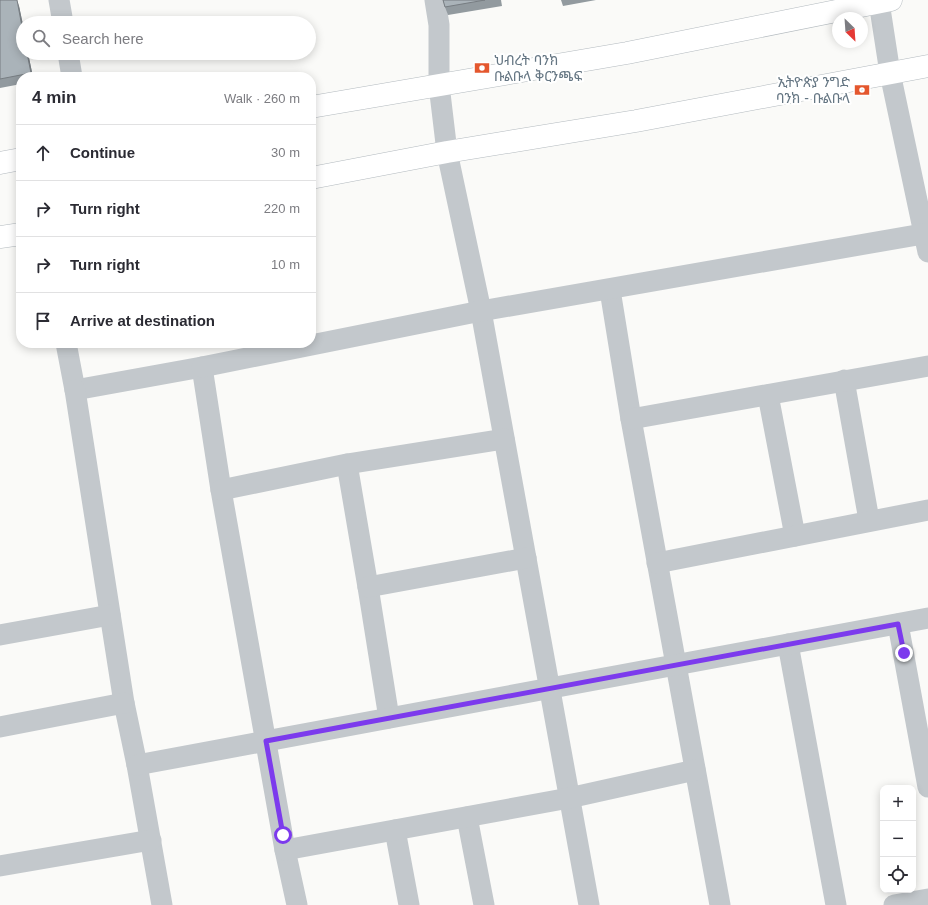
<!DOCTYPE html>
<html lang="en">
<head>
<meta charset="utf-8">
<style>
  :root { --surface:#fff; --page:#f2f2f3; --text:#2b2b33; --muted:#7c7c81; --line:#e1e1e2 }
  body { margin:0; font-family:Arial,"Noto Sans Ethiopic",sans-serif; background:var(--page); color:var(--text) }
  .controls { position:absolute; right:12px; bottom:12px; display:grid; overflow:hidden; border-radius:8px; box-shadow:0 2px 10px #0003 }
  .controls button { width:36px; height:36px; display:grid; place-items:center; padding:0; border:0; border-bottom:1px solid var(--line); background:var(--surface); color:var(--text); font:20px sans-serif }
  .compass { position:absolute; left:832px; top:12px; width:36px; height:36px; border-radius:50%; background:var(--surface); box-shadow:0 2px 10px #0003; rotate:155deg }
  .stop { position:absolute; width:12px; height:12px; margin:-9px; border:3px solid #7c3aed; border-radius:50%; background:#fff }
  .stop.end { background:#7c3aed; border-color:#fff; box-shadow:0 1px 4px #0008 }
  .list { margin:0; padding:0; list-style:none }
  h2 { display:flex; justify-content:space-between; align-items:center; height:52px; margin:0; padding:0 16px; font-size:17px }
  h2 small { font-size:13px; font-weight:400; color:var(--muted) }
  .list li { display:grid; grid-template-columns:26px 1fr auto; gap:12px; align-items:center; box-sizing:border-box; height:56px; padding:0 16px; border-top:1px solid var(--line) }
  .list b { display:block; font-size:15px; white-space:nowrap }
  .list em { font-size:13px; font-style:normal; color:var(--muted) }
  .icon { flex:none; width:22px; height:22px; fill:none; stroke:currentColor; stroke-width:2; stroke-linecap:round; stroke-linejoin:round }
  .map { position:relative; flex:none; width:928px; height:905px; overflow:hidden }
  .search { position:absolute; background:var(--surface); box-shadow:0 2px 10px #0003; left:16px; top:16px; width:300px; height:44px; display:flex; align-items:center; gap:10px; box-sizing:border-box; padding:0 14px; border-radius:22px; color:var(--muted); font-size:15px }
  .panel { position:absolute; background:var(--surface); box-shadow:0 2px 10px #0003; left:16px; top:72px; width:300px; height:276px; border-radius:16px }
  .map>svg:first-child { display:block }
</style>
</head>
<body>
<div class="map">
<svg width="928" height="905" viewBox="0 0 928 905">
  <rect width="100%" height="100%" fill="#fafaf8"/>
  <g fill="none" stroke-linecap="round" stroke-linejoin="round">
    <g stroke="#b3babf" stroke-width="23">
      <g id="secondary">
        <polyline points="311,107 627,53 891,0"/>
        <polyline points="0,163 21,159"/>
        <polyline points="311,178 447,152 636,121 928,66"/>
        <polyline points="0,237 21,234"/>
      </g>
    </g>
    <g stroke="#c3c8cc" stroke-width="21">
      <polyline points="59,0 63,23"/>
      <polyline points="435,0 439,25 439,85 447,152 481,311 589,905"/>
      <polyline points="879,2 890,73 928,252"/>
      <polyline points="68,53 72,77"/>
      <polyline points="610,290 631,419 720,905"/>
      <polyline points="66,343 75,390 202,367 221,490 285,850 297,905"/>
      <polyline points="202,367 481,311 928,233"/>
      <polyline points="844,380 869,520"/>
      <polyline points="75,390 124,703 137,765 162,905"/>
      <polyline points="768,395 795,536"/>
      <polyline points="631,419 928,366"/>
      <polyline points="347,464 368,587 389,718"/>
      <polyline points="221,490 347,464 504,439"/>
      <polyline points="657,563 928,510"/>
      <polyline points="368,587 526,558"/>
      <polyline points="898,624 928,787"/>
      <polyline points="0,635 110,615"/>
      <polyline points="788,644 836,905"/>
      <polyline points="0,727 124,703"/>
      <polyline points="137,765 928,618"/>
      <polyline points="467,817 484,905"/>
      <polyline points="395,830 409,905"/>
      <polyline points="285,850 569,798 695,770"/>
      <polyline points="0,866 151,840"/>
      <polyline points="894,905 928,899"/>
    </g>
    <use href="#secondary" stroke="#fff" stroke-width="22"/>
  </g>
  <g fill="#929a9f">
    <polygon points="0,0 19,6 23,25 23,53 28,53 33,77 21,77 21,84 0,88"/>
    <polygon points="443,0 501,0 502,6 448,15 445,7"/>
    <polygon points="561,0 596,0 563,6"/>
  </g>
  <g fill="#777d82">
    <polygon points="17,0 19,6 23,25 23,32"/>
    <polygon points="27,53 28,53 33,77 32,77 31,73"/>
  </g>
  <g fill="#aab3b9" stroke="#777d82">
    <polygon points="0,0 17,0 23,32 23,53 27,53 31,73 0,79"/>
    <polygon points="443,0 485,0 445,7"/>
  </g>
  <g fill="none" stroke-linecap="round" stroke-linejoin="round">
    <polyline stroke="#7c3aed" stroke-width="5" points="283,835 266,741 898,624 904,653"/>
  </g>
  <defs>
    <g id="bank-bare" transform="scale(1.2)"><path d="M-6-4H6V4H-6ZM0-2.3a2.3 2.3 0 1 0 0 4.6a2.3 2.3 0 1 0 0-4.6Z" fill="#e4572e" stroke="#fff" stroke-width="2.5" paint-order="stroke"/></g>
  </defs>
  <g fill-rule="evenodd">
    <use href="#bank-bare" x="482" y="68"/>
    <use href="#bank-bare" x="862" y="90"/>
  </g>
  <g text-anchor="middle" stroke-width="4" stroke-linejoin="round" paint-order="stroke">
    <g font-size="14" fill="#657683" stroke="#fff" text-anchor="start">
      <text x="494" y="65">ህብረት ባንክ<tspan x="494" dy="16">ቡልቡላ ቅርንጫፍ</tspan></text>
      <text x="850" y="87" text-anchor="end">ኢትዮጵያ ንግድ<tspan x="850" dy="16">ባንክ - ቡልቡላ</tspan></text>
    </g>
  </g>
</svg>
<div class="controls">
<button>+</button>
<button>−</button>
<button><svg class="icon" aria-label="locate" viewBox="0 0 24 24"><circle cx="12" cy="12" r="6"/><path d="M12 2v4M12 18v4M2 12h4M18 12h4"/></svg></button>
</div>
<svg class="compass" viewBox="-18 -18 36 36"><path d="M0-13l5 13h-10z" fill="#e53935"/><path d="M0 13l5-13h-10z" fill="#7c7c81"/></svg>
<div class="stop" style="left:283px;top:835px"></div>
<div class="stop end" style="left:904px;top:653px"></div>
<div class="search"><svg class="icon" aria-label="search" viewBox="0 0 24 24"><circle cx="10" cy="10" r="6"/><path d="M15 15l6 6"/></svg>Search here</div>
<section class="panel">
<h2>4 min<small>Walk · 260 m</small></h2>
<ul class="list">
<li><svg class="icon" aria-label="ahead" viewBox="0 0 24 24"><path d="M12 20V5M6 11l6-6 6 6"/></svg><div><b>Continue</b></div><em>30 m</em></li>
<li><svg class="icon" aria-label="right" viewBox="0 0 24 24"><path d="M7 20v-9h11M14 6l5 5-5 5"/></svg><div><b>Turn right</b></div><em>220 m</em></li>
<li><svg class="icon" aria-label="right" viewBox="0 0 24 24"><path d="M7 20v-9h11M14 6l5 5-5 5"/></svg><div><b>Turn right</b></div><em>10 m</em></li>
<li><svg class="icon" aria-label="arrive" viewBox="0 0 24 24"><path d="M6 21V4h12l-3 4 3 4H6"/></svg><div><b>Arrive at destination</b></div></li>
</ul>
</section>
</div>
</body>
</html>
